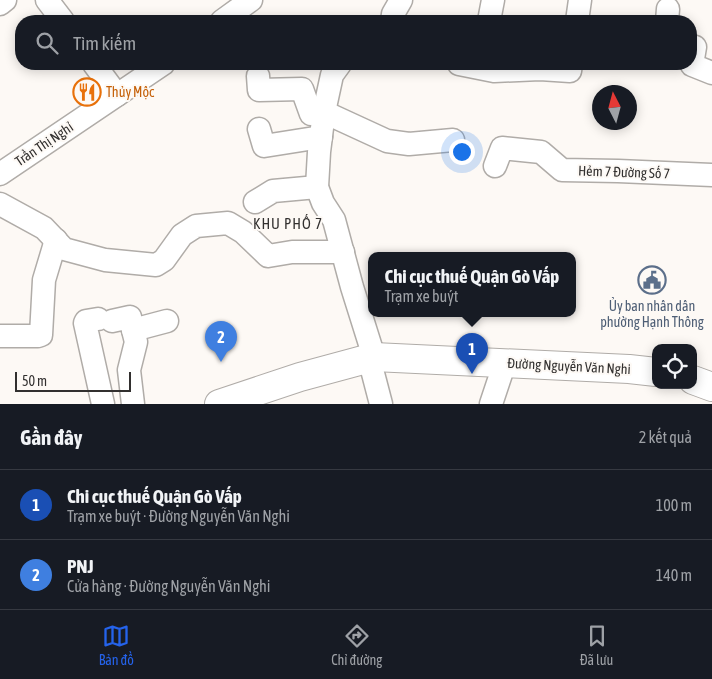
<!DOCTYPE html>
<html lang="vi">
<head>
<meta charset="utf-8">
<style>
  :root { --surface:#171b24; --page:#242831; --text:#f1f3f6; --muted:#9ea1a6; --line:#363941; --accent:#2563eb }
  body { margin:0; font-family:"Asap Condensed",sans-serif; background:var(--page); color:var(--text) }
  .controls { position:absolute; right:15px; bottom:15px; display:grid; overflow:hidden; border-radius:10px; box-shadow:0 2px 12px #0003 }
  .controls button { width:45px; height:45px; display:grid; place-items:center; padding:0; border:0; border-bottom:1px solid var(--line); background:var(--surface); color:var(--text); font:25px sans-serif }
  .compass { position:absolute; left:592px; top:85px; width:45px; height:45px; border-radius:50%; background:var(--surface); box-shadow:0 2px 12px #0003; rotate:354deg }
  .scale { position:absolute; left:15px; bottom:12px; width:116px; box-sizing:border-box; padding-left:5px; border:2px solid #32302f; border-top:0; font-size:14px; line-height:18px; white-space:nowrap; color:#32302f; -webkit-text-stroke:4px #fdf9f5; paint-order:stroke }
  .you { position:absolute; left:461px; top:151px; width:18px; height:18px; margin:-12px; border:4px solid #fff; border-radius:50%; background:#1a73e8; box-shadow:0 0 0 8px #1a73e833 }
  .badge { display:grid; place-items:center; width:32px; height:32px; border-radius:50%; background:var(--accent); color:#fff; font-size:16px; font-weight:700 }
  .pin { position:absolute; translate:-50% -41px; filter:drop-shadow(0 1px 2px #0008) }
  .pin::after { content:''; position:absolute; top:26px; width:18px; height:15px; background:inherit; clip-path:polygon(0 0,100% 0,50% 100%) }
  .popup { position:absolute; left:368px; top:252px; width:208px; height:65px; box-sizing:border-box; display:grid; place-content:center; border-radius:10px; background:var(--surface); filter:drop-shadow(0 1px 4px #0005); font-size:16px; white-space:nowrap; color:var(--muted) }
  .popup b { font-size:19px; color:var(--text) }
  .popup::after { content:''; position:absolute; left:50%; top:100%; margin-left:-10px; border:10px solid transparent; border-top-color:var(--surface) }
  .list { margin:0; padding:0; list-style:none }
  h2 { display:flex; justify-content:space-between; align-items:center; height:65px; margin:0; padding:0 20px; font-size:21px }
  h2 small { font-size:16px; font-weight:400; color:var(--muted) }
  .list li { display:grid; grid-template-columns:32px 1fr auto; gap:15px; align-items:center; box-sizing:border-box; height:70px; padding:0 20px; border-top:1px solid var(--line) }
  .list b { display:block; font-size:19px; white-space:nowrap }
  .list p { margin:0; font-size:16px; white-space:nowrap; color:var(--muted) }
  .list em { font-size:16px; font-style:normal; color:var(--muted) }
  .icon { flex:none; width:28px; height:28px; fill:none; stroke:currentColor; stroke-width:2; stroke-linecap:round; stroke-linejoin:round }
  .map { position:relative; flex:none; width:712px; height:404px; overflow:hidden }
  .search { position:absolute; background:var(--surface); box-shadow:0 2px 12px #0003; left:15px; right:15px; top:15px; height:55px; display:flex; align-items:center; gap:12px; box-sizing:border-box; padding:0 18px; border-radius:20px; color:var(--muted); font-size:19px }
  .sheet { height:205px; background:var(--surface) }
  nav { display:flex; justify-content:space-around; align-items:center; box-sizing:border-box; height:70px; border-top:1px solid var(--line); background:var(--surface); font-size:14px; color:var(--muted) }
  nav a { display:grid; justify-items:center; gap:2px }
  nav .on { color:var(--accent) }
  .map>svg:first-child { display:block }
</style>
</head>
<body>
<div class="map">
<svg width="712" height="404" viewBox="0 0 712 404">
  <rect width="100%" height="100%" fill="#fdf9f5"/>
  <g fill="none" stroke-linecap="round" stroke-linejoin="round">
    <g stroke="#b0aca8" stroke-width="25">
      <g id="minor">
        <polyline points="47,0 63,21"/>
        <polyline points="0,4 5,0"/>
        <polyline points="222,21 251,0"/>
        <polyline points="392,21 393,14 401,0"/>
        <polyline points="489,21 493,0"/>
        <polyline points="577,21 580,0"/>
        <polyline points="667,21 668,9"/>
        <polyline points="691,46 695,47 692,65 712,73"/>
        <polyline points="94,64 117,95"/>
        <polyline points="340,64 332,75 324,112 319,152 317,187 323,203 334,220 352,287 374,357"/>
        <polyline points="459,64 494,71 540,69 570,71 571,64"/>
        <polyline points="258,76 259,90 302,89 311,114 324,112 387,141 409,144 453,140"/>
        <polyline points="259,129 264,146 321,137"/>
        <polyline points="495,166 502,148 541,152 562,170 618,171 712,175"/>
        <polyline points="0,174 163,64"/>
        <polyline points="255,202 273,191 317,187"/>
        <polyline points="0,204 44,228 64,249 105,260 156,265 164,260 182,235 196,226 228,223 243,232 268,256 292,252 343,252"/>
        <polyline points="98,319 86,321 85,323 103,404"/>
        <polyline points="112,321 130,317 133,330"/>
        <polyline points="0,336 38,336 41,335 44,280 56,240"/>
        <polyline points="369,358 381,404"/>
        <polyline points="133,404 129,370 136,342 133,330 167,321"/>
        <polyline points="491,404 505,362"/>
      </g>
    </g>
    <g stroke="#b0aca8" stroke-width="30">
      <g id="major">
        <polyline points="693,380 712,387"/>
        <polyline points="219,404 300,377 374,357 629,369 656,372"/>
      </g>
    </g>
    <use href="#minor" stroke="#fff" stroke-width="22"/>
    <use href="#major" stroke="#fff" stroke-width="28"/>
  </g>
  <defs>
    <g id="restaurant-ring" transform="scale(1.4375)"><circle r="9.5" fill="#fdf9f5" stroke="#e8710a" stroke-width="1.5"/><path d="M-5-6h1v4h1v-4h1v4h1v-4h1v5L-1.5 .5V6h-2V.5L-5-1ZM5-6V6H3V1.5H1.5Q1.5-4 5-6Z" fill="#e8710a"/></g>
    <g id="civic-ring" transform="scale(1.4375)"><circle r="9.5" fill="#fdf9f5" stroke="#5c6f8a" stroke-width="1.5"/><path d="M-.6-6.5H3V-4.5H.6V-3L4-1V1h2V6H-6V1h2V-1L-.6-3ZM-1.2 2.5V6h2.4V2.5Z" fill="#5c6f8a"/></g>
  </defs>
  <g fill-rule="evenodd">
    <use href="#restaurant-ring" x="87" y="92"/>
    <use href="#civic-ring" x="652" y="280"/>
  </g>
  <g text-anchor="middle" stroke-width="4" stroke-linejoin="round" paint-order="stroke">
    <g font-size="14" fill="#c56008" stroke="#fdf9f5" text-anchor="start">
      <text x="106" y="97">Thủy Mộc</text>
    </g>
    <g font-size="14" fill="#32302f" stroke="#fdf9f5">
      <text transform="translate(44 144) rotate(-34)" y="5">Trần Thị Nghỉ</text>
      <text transform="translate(624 172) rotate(2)" y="5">Hẻm 7 Đường Số 7</text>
      <text transform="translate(569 366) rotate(3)" y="5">Đường Nguyễn Văn Nghi</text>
    </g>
    <g font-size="14" fill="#4e5e75" stroke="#fdf9f5">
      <text x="652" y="311">Ủy ban nhân dân<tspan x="652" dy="16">phường Hạnh Thông</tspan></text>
    </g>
    <g font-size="15" letter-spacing="1" fill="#32302f" stroke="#fdf9f5">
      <text x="288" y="229">KHU PHỐ 7</text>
    </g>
  </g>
</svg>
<div class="controls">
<button><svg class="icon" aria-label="locate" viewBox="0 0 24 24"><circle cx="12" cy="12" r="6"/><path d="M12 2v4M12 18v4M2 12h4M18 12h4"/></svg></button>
</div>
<svg class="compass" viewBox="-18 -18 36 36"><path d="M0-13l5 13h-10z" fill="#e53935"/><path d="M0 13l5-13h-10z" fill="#9ea1a6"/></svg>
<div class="scale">50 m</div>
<div class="you"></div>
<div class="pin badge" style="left:472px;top:374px;background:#1a4fb4">1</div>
<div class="popup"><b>Chi cục thuế Quận Gò Vấp</b>Trạm xe buýt</div>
<div class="pin badge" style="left:221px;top:362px;background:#3f7fe0">2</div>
<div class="search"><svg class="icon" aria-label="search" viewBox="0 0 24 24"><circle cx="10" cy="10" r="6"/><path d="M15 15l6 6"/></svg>Tìm kiếm</div>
</div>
<section class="sheet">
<h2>Gần đây<small>2 kết quả</small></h2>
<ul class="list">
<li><span class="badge" style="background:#1a4fb4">1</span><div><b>Chi cục thuế Quận Gò Vấp</b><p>Trạm xe buýt · Đường Nguyễn Văn Nghi</p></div><em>100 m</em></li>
<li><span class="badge" style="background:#3f7fe0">2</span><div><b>PNJ</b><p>Cửa hàng · Đường Nguyễn Văn Nghi</p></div><em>140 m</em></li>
</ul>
</section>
<nav>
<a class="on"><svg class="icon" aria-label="map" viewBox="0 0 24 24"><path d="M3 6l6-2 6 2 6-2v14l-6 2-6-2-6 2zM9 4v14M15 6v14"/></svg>Bản đồ</a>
<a><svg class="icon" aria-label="directions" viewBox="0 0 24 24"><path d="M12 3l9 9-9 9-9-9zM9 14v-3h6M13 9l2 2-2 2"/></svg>Chỉ đường</a>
<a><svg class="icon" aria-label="saved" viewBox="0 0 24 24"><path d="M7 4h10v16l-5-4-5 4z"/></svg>Đã lưu</a>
</nav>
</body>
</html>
